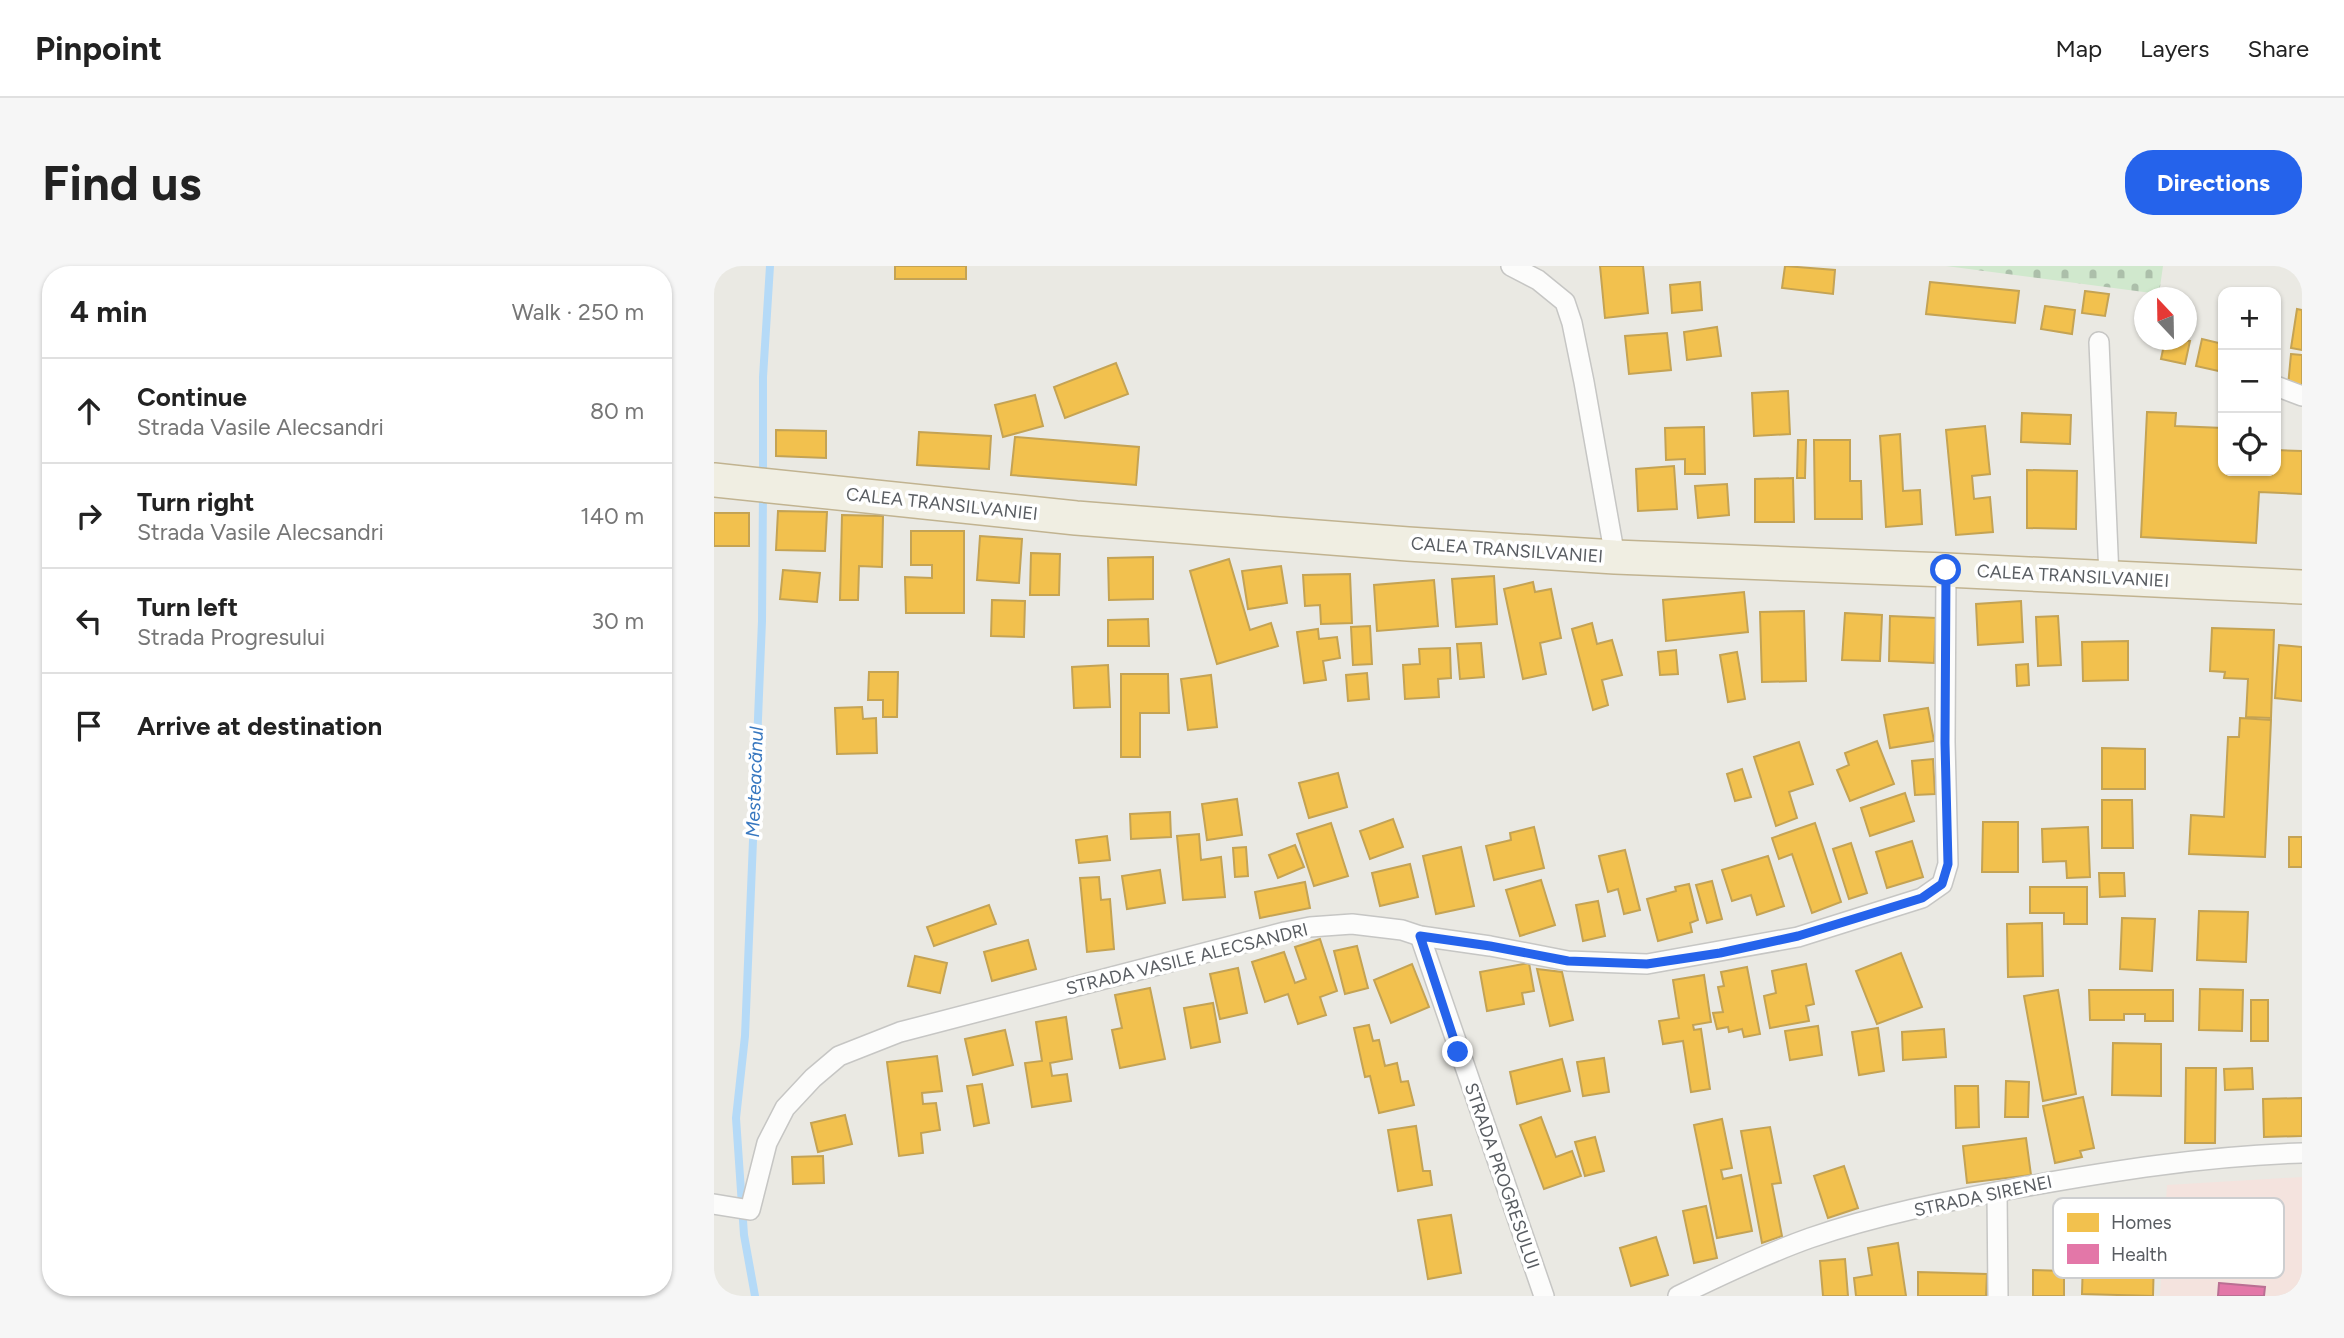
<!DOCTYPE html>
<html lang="en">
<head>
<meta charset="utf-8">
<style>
  :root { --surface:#fff; --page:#f6f6f6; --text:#222; --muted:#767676; --line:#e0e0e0; --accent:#2563eb }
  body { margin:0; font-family:Figtree,sans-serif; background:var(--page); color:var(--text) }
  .controls { position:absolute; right:21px; top:21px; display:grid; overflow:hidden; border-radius:14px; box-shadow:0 2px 5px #0004 }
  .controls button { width:63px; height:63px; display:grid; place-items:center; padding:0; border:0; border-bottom:2px solid var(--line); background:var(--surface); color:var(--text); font:35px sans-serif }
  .compass { position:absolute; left:1420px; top:21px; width:63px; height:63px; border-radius:50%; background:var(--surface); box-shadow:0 2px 5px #0004; rotate:338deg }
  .stop { position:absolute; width:21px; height:21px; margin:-16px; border:5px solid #2563eb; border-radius:50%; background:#fff }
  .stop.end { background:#2563eb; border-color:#fff; box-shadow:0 2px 7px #0008 }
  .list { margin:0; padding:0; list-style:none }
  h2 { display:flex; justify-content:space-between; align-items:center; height:91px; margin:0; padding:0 28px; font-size:30px }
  h2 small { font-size:23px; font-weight:400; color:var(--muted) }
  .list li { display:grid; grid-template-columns:46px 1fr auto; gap:21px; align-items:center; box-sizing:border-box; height:105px; padding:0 28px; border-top:2px solid var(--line) }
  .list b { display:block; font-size:26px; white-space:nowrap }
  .list p { margin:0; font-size:23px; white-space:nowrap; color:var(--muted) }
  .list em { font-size:23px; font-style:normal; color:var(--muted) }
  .icon { flex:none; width:38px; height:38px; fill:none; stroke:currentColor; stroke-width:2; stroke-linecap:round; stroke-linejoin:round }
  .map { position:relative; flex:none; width:1588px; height:1030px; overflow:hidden; border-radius:28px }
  header { display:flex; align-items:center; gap:42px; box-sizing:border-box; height:98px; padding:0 35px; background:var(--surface); border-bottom:2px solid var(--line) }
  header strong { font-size:33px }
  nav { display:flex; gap:38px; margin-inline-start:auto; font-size:24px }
  .intro { display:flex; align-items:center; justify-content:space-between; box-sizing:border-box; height:168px; padding:0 42px }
  h1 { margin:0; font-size:49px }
  .button { padding:18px 32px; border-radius:28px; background:var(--accent); color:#fff; font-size:24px; font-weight:700 }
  main { display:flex; gap:42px; padding:0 42px }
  aside { flex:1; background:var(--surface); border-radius:28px; box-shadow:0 2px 5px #0004 }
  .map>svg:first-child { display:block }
</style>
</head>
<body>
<header>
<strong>Pinpoint</strong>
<nav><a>Map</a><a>Layers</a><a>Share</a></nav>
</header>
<div class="intro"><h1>Find us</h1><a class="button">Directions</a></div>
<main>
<aside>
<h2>4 min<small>Walk · 250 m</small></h2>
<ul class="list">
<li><svg class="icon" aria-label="ahead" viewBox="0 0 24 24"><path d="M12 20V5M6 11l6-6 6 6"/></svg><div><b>Continue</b><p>Strada Vasile Alecsandri</p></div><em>80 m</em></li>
<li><svg class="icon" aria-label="right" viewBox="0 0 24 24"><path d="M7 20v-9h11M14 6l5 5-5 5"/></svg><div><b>Turn right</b><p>Strada Vasile Alecsandri</p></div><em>140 m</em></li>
<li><svg class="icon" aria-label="left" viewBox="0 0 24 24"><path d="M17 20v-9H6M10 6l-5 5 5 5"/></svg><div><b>Turn left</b><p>Strada Progresului</p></div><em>30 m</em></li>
<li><svg class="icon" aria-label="arrive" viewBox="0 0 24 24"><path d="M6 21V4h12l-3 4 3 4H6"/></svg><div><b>Arrive at destination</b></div></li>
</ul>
</aside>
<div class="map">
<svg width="1588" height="1030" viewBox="0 0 1588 1030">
  <defs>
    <pattern id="cemetery-stones" width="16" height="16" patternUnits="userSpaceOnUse" patternTransform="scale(1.75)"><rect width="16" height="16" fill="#d0e8cd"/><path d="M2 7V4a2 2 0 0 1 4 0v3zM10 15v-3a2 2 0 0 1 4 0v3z" fill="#acbfaa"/></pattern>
  </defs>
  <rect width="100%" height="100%" fill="#eae9e3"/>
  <polygon fill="#f4e3de" points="1588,911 1588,1030 1446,1030 1453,919"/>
  <polygon fill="url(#cemetery-stones)" points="1232,0 1449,0 1445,28"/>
  <g fill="#f2c14e" stroke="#c4a354" stroke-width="2">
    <rect x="181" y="0" width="71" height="13"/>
    <polygon points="886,0 929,0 934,47 891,52"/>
    <polygon points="1071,0 1121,4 1119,28 1068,22"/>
    <polygon points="986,16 988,44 958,47 956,19"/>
    <polygon points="1216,16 1305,25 1301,57 1212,48"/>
    <polygon points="1371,25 1395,28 1391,50 1368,47"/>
    <polygon points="1331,40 1361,44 1358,68 1327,63"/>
    <polygon points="1583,43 1588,44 1588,84 1577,82"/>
    <polygon points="1003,61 1007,90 973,94 970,66"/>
    <polygon points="953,67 957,104 915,108 911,70"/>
    <polygon points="1488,73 1509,78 1509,106 1482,100"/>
    <polygon points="1451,74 1476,75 1471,98 1447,93"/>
    <polygon points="1577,88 1588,89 1588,122 1574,120"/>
    <polygon points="402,97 414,128 351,152 340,121"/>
    <polygon points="1074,125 1076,168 1040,170 1038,127"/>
    <polygon points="321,129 329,160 289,171 281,139"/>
    <polygon points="1433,146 1462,147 1461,160 1509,162 1509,205 1562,205 1562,184 1588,185 1588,228 1545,226 1542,277 1427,271"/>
    <polygon points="1308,147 1357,149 1356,178 1307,176"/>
    <polygon points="1271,160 1276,208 1258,210 1260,233 1276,231 1279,266 1242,269 1232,164"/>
    <polygon points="990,161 991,208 971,208 971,193 952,194 951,162"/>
    <polygon points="62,164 112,165 112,192 62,190"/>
    <polygon points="205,166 277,170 275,203 203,199"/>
    <polygon points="1186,168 1189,225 1206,224 1208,258 1172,261 1166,170"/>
    <polygon points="301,171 425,181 422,219 297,209"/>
    <polygon points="1084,174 1092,174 1091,212 1083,212"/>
    <polygon points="1100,174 1136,174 1136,215 1147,215 1148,253 1101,253"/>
    <polygon points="960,200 963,243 924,245 922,203"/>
    <polygon points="1313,204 1363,205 1362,263 1313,262"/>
    <polygon points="1079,212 1080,256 1041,256 1041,213"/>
    <polygon points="1013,218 1015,249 984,252 981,220"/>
    <polygon points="64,245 113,246 111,285 62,284"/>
    <rect x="0" y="247" width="35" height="33"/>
    <polygon points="128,249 169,250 168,301 145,300 144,334 126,334"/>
    <polygon points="197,265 250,265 250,347 192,347 191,311 218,312 218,299 197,299"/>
    <polygon points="266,270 308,273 305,317 263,314"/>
    <polygon points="317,287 346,288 345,329 316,329"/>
    <polygon points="439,291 439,333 395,334 394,292"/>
    <polygon points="515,293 536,364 557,357 564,380 503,398 476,305"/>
    <polygon points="567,300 573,337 534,343 528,305"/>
    <polygon points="69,304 106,307 103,336 66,333"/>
    <polygon points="636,308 638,357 607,358 606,339 591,340 589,309"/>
    <polygon points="780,310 783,358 742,361 738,313"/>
    <polygon points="720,314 724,360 663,365 660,319"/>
    <polygon points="819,316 821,326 837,323 847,372 826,377 832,408 809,413 790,323"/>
    <polygon points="1030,326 1034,366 952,375 949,334"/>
    <polygon points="278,334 311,335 310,371 277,370"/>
    <polygon points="1307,335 1309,376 1264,379 1262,338"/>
    <polygon points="1090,345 1092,415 1048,416 1046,346"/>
    <polygon points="1131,347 1168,349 1166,395 1128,394"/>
    <polygon points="1176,350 1222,352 1220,397 1175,395"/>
    <polygon points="1344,350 1347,399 1324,400 1322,351"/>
    <polygon points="434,353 435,380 394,380 394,354"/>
    <polygon points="878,357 883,378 898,374 908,409 888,414 894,439 879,444 858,363"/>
    <polygon points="656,360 658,398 639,399 637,361"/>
    <polygon points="1498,362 1560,364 1557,452 1532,451 1534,413 1510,412 1511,406 1496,405"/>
    <polygon points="604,363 605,373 623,371 626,392 609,395 612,414 590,417 583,366"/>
    <polygon points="1414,375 1414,414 1369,415 1368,376"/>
    <polygon points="767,377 770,411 746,413 743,378"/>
    <polygon points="1565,379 1588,381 1588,435 1561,432"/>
    <polygon points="736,382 737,412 724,413 725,431 691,433 689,399 706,398 705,383"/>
    <polygon points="962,384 964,408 946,409 944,386"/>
    <polygon points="1023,386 1031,433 1014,436 1006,389"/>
    <polygon points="1314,398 1315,419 1303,420 1302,399"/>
    <polygon points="394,399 396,441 360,442 358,401"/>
    <polygon points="155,406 184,406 183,451 169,451 169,434 154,434"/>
    <polygon points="653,407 655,433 634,435 632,409"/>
    <polygon points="407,408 454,408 455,447 426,447 426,491 407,491"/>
    <polygon points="497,409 503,461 474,464 467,413"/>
    <polygon points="148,441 149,453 162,452 163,487 123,488 121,442"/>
    <polygon points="1214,442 1220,475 1176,482 1170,449"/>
    <polygon points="1526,452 1557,454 1551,591 1475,588 1477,549 1510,551 1514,471 1525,471"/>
    <polygon points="1163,475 1180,518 1136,535 1123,504 1135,499 1131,487"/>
    <polygon points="1085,476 1099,518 1075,526 1083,552 1062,560 1040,491"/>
    <polygon points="1388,482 1431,483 1431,523 1388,523"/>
    <polygon points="1219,493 1221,528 1201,529 1198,495"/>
    <polygon points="1028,503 1037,531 1021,535 1013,508"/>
    <polygon points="624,507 633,541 595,552 585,517"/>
    <polygon points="1191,527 1200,555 1156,570 1147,542"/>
    <polygon points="523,533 528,569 493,574 488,538"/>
    <polygon points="1388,534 1418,534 1419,582 1388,582"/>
    <polygon points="456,546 457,571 417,573 416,548"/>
    <polygon points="679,553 689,581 656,593 646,565"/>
    <polygon points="1269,556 1304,556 1304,606 1268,606"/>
    <polygon points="617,557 634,610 600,620 583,568"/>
    <polygon points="1101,557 1127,636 1098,647 1078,588 1065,593 1058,572"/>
    <polygon points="820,561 830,602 780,614 772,580 797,574 796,567"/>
    <polygon points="1374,561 1376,611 1353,612 1352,595 1329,596 1328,563"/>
    <polygon points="485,568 487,594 507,591 511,631 469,634 463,570"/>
    <polygon points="393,570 396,594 365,597 362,574"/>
    <rect x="1575" y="571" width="13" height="30"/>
    <polygon points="1198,575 1209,611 1173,622 1162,586"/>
    <polygon points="1137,577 1153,627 1135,633 1119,583"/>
    <polygon points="581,579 590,601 564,612 555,589"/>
    <polygon points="532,581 534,610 521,611 519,582"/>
    <polygon points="747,581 760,640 722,648 709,590"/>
    <polygon points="911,584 926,644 910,648 904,623 894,626 885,590"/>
    <polygon points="1054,590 1070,640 1043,649 1037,629 1018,635 1008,604"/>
    <polygon points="696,598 704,631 666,640 658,607"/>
    <polygon points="446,604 451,637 413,643 408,610"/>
    <polygon points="1385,607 1410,607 1411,630 1386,631"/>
    <polygon points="385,611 387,634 396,633 400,683 373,686 366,612"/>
    <polygon points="827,614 841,659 806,670 792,624"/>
    <polygon points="998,615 1008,653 993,657 982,619"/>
    <polygon points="591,616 596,642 546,652 541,626"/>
    <polygon points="975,618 984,654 976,657 978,666 944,675 933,633 962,625 961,621"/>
    <polygon points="1316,621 1373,621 1373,658 1350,658 1350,647 1316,647"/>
    <polygon points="884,635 891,670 869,675 862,639"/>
    <polygon points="275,639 282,658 220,680 213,661"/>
    <polygon points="1485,645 1534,646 1532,696 1483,694"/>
    <polygon points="1408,652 1441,653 1438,705 1406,703"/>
    <polygon points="1328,657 1329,710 1294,711 1293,658"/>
    <polygon points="606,673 623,725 606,731 612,749 584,758 574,728 551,736 538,696 570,686 581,717 592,713 581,681"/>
    <polygon points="314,674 322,703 278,715 270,686"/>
    <polygon points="643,680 654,722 631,728 620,685"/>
    <polygon points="1187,687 1208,741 1163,758 1142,705"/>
    <polygon points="201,690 233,697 226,727 194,720"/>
    <polygon points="815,697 820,725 808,727 810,738 773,745 766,706"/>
    <polygon points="698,698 715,741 677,757 660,714"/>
    <polygon points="1092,698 1100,738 1092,740 1095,755 1056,762 1050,730 1062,727 1058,705"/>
    <polygon points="1033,701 1046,768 1030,771 1028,763 1015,766 1014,761 1003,763 999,747 1009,746 1004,721 1010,720 1007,706"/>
    <polygon points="524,702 533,747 506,753 496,708"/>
    <polygon points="823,703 848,706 859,754 836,760"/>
    <polygon points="990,709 997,756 979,759 980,764 987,763 996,823 977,826 969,775 949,778 945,755 965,752 959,714"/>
    <polygon points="436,722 451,793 406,802 398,764 408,762 401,729"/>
    <polygon points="1486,723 1529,724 1528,765 1485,764"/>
    <polygon points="1344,724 1362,828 1329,835 1310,730"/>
    <polygon points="1375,724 1459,724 1459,755 1431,755 1431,748 1410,748 1410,754 1376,754"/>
    <rect x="1537" y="734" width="17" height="41"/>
    <polygon points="499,737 506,776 477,782 470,742"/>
    <polygon points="352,751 358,793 336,797 338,810 353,808 357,835 318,841 311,797 328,795 322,756"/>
    <polygon points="655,759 659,775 665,774 671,800 683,797 687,816 694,815 700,839 665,847 656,810 651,811 640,762"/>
    <polygon points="1104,760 1108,789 1076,794 1071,765"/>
    <polygon points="1164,762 1170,805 1145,809 1138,766"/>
    <polygon points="1230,763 1232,791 1189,794 1188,766"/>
    <polygon points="291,764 299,799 259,809 251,773"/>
    <polygon points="1399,777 1447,778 1447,830 1398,829"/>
    <polygon points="223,790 228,825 208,827 209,838 222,837 226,864 207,867 209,887 185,890 173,796"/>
    <polygon points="890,792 895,826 869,830 863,796"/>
    <polygon points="848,793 856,825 803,838 796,806"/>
    <polygon points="1472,802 1502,802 1501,877 1471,877"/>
    <polygon points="1538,802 1539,823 1511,824 1510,803"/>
    <polygon points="1292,815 1315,816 1314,851 1291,851"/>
    <polygon points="268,818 275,857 260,860 253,820"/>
    <polygon points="1241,820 1264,820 1265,861 1242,862"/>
    <polygon points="1369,831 1380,882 1366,885 1368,891 1341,897 1329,840"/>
    <polygon points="1588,832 1588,870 1550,871 1549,833"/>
    <polygon points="131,849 138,878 104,886 97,857"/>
    <polygon points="827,851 842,891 858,885 867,910 830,923 806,859"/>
    <polygon points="1008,853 1018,902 1007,904 1009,913 1027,909 1038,965 1003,972 980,859"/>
    <polygon points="702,860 709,905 716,905 718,919 684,925 674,864"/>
    <polygon points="1056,861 1067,917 1058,918 1068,970 1048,977 1027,865"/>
    <polygon points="881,871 890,905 871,910 861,876"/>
    <polygon points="1312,872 1317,909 1253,917 1249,880"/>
    <polygon points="109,890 110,917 79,918 78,891"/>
    <polygon points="1130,900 1144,942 1114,952 1100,910"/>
    <polygon points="992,940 1003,992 980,997 969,945"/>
    <polygon points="737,949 747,1007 714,1013 704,954"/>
    <polygon points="1370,959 1408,960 1407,991 1440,992 1439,1030 1368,1028"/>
    <polygon points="942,971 954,1009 917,1020 906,982"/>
    <polygon points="1184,977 1192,1030 1142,1030 1140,1012 1158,1009 1154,982"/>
    <polygon points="1131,993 1134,1030 1109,1030 1106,995"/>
    <polygon points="1319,1004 1350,1005 1350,1030 1319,1030"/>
    <polygon points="1204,1006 1273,1008 1272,1030 1204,1030"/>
  </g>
  <polygon fill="#e377a8" stroke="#ba6f93" stroke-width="2" points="1505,1017 1551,1021 1550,1030 1504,1030"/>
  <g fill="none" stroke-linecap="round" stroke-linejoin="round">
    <g stroke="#b5daf7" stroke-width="8">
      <polyline points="49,210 49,111 56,0"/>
      <polyline points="41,1030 30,969 22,852 31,770 48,355 49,227"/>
    </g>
    <g stroke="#c6c6c4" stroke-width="22">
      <g id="minor">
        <polyline points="797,0 824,14 851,36 858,57 870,116 901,291"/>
        <polyline points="1385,76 1395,311"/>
        <polyline points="1562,120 1588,130"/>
        <polyline points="706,670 830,1030"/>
        <polyline points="1283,926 1284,1030"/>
        <polyline points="0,938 36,944 53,877 71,842 99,812 125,790 186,766 571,666 596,661 638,658 688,664 706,670 776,680 854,695 933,698 1084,671 1208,632 1228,618 1234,598 1231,476 1232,304"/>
        <path d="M964,1030c43,-21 87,-42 132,-58 66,-23 138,-37 207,-50 94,-17 189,-32 285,-35"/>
      </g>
    </g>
    <g stroke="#c1b390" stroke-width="36">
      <polyline id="trunk" points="0,214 362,252 694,278 901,291 1232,304 1588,321"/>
    </g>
    <use href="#minor" stroke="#fcfcfb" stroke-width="19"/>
    <use href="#trunk" stroke="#f0eee2" stroke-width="33"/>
  </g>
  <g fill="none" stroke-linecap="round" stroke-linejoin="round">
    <polyline stroke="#2563eb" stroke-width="9" points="744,786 706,670 776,680 854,695 933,698 1006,687 1084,670 1208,632 1228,618 1234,598 1231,477 1232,304"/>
  </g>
  <g text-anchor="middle" stroke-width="7" stroke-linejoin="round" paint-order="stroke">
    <g font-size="18" fill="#595d62" stroke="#fff">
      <text transform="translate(228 238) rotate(6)" y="6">CALEA TRANSILVANIEI</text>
      <text transform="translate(793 284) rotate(4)" y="6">CALEA TRANSILVANIEI</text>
      <text transform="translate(1359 310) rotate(3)" y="6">CALEA TRANSILVANIEI</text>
      <text transform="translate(473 693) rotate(-14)" y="6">STRADA VASILE ALECSANDRI</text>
      <text transform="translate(788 910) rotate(71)" y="6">STRADA PROGRESULUI</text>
      <text transform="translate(1269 930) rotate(-12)" y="6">STRADA SIRENEI</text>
    </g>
    <g font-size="19" font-style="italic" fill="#3878c0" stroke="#fff">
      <text transform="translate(40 516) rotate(-88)" y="7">Mesteacănul</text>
    </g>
  </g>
  <rect x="1339" y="932" width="231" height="80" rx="10" fill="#fff" stroke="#cdced0" stroke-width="2"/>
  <rect x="1353" y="947" width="32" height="19" fill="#f2c14e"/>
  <rect x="1353" y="978" width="32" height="20" fill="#e377a8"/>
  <g font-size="19" fill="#595d62">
    <text x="1397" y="963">Homes</text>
    <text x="1397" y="995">Health</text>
  </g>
</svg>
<div class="controls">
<button>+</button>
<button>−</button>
<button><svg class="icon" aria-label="locate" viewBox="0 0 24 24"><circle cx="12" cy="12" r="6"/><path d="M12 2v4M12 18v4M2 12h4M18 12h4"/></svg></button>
</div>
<svg class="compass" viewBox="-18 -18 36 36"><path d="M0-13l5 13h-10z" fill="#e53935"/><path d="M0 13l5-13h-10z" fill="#767676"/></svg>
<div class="stop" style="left:1232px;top:304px"></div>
<div class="stop end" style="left:744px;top:786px"></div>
</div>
</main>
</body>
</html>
